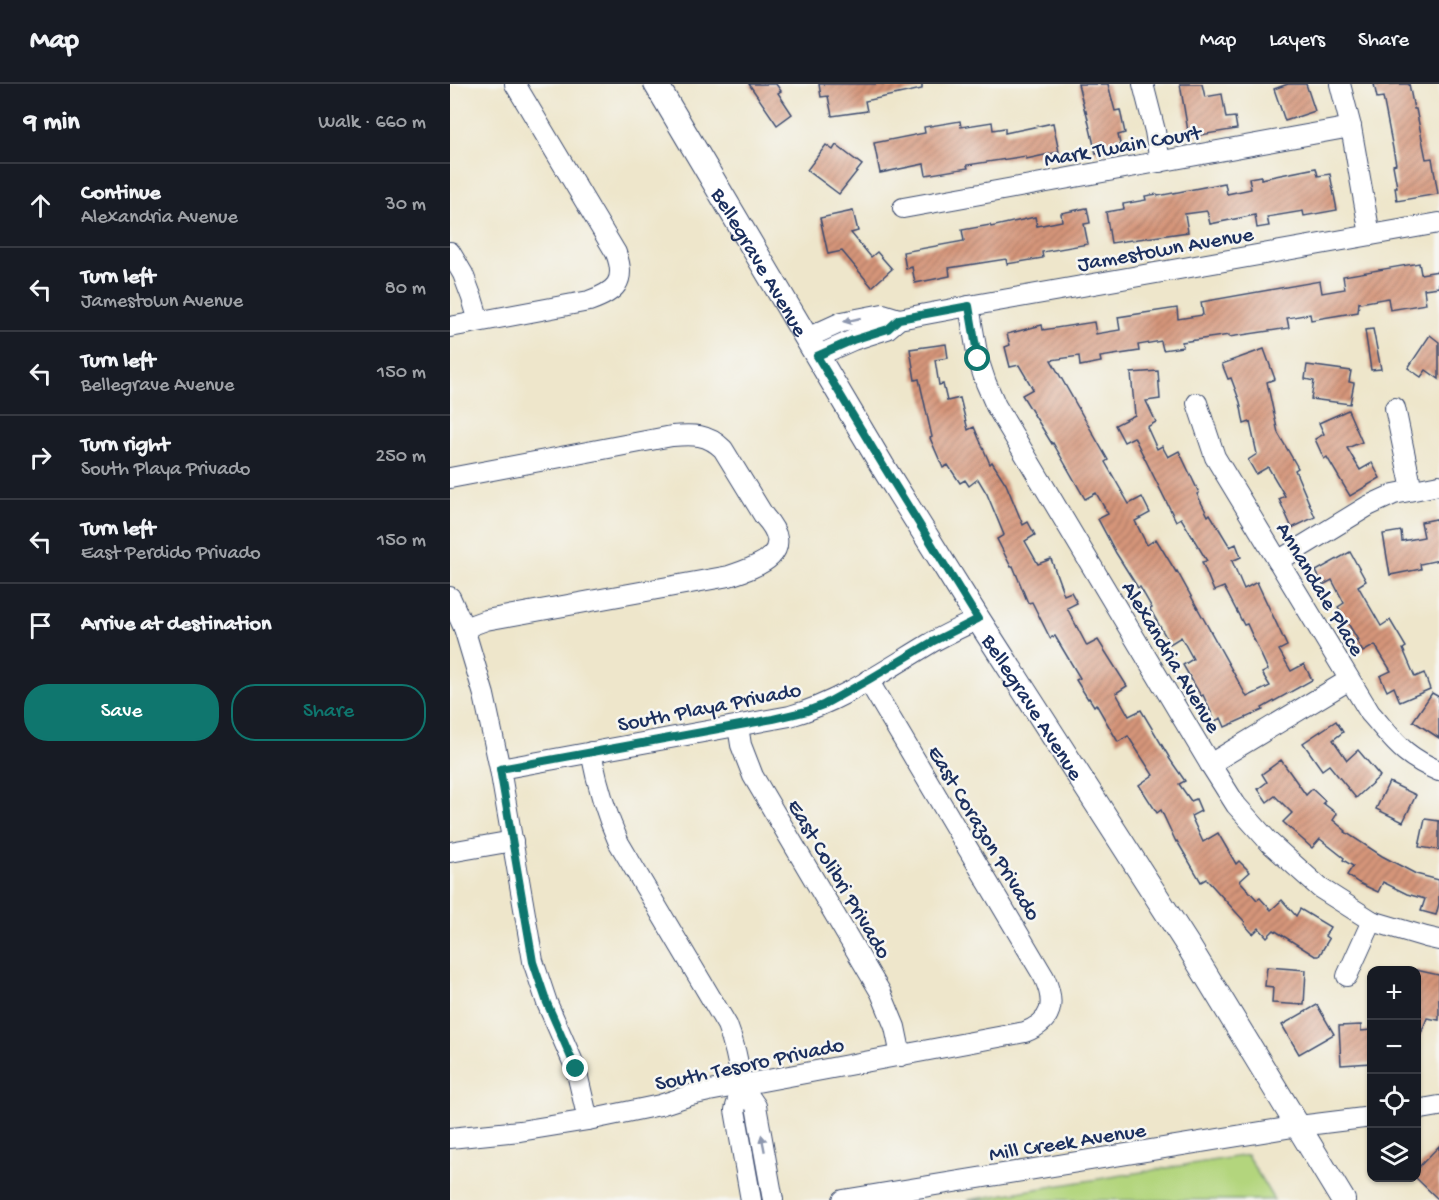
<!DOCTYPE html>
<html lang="en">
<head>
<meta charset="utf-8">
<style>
  :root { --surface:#171b24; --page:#20242c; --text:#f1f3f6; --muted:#9ea1a6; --line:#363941; --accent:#0f766e }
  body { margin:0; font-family:"Gochi Hand",sans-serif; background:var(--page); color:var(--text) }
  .controls { position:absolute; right:18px; bottom:18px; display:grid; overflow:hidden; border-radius:12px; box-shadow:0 2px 4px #0004 }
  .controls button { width:54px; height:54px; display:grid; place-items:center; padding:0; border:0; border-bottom:2px solid var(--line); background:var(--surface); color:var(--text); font:30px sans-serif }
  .stop { position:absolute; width:18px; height:18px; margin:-14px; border:4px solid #0f766e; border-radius:50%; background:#fff }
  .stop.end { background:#0f766e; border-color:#fff; box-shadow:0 2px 6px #0008 }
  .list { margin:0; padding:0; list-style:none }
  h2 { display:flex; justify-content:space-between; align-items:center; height:78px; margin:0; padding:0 24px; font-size:26px }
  h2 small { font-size:20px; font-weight:400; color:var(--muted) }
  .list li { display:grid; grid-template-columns:39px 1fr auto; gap:18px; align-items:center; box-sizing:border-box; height:84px; padding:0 24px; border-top:2px solid var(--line) }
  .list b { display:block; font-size:22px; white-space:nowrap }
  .list p { margin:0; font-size:20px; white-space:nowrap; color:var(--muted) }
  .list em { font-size:20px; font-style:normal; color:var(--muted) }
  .actions { display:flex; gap:12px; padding:18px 24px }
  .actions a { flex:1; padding:14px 0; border:2px solid var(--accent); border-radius:24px; text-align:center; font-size:21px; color:var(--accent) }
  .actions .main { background:var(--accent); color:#fff }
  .icon { flex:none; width:33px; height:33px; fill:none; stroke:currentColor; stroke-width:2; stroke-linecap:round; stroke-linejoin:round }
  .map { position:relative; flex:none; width:989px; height:1116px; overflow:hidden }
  header { display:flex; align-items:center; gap:36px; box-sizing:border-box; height:84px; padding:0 30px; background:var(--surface); border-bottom:2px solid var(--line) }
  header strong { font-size:28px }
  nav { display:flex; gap:33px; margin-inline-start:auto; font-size:21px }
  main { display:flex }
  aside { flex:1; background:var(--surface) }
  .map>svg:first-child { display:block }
</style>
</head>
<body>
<header>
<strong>Map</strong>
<nav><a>Map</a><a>Layers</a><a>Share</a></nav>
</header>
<main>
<aside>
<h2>9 min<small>Walk · 660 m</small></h2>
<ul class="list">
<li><svg class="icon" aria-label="ahead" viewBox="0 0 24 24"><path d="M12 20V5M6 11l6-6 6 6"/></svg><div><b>Continue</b><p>Alexandria Avenue</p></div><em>30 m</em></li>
<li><svg class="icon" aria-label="left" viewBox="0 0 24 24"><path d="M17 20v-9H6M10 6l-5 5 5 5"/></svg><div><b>Turn left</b><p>Jamestown Avenue</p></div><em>80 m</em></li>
<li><svg class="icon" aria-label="left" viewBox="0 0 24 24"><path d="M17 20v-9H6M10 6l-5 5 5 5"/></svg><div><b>Turn left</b><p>Bellegrave Avenue</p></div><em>150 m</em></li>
<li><svg class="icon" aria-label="right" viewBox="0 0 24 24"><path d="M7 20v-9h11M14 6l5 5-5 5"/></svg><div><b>Turn right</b><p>South Playa Privado</p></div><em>250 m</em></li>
<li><svg class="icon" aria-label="left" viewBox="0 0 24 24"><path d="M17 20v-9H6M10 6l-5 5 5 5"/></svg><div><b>Turn left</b><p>East Perdido Privado</p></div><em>150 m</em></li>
<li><svg class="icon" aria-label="arrive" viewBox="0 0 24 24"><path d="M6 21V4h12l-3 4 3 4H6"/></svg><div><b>Arrive at destination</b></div></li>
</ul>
<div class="actions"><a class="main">Save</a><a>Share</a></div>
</aside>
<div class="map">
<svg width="989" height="1116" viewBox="0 0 989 1116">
  <defs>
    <pattern id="building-hatch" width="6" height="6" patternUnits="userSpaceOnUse" patternTransform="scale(1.5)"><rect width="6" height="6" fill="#d59579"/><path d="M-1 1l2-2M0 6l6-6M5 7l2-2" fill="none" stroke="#ac7a66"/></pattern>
  </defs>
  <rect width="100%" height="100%" fill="#f6f6f2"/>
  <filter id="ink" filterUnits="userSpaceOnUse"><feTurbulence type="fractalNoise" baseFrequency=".0167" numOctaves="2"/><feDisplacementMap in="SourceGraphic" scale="12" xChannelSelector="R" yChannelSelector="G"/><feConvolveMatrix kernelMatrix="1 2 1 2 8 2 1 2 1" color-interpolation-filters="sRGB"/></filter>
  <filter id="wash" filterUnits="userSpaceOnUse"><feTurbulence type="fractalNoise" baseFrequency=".008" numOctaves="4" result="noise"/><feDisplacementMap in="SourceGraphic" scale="24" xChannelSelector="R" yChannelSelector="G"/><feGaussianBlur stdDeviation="1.35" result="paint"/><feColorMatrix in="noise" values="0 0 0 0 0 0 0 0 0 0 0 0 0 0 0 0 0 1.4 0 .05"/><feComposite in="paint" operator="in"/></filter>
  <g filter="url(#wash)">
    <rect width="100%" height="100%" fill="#eee6cb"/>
    <polygon fill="#b3d57d" stroke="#67826e" stroke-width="1.5" points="797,1071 824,1116 518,1116"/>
    <g id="blocks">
      <g fill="url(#building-hatch)">
        <polygon points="299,0 326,0 331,7 328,9 342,30 327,41"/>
        <polygon points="369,0 472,0 472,5 415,17 417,27 382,32 378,12 371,13"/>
        <polygon points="628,0 658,0 665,27 670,26 675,49 668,51 671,64 646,70 636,27 635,28"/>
        <polygon points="730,0 752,0 755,13 772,10 776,34 785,33 787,45 739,53"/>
        <polygon points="838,0 856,0 865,27 835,37 824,5"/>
        <polygon points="924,0 959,0 964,25 966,25 976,75 982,74 988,110 947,117 945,103 947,103 943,81 946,80 933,13 927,14"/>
        <polygon points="510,37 511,43 542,38 543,46 555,44 555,49 603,39 609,68 576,75 576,72 517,81 518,84 476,91 474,80 430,89 424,59 475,49 474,43"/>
        <polygon points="376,61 383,66 386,61 412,81 389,110 357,86"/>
        <polygon points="866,84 868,92 880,90 887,126 854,132 853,127 817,133 819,142 807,144 805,131 760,140 757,127 735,130 738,148 661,159 656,128 674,125 673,120 696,116 695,112 707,110 708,112 775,99 777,110 801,105 799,94 811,92 811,95"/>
        <polygon points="637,124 640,139 634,140 638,160 592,168 593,174 557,180 556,175 499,184 500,192 465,199 462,183 456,185 453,168 514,157 512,146 540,141 541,143 585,133 587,142 612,137 611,129"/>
        <polygon points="403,127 408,147 401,149 421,173 427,168 442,185 422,203 392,167 378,170 370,134"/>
        <polygon points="969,179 971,190 989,187 989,203 974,205 976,220 940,226 938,214 910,219 909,218 908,228 861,236 860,230 837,234 839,244 779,253 779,251 732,258 733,263 713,266 711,257 688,261 689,267 650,273 651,278 630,282 629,272 601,276 658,376 655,378 679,420 692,413 700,429 685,437 697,461 706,455 726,488 727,487 797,613 820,602 812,589 818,586 797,540 794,541 774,503 764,507 752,478 757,477 731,434 726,437 684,353 674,358 665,341 685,331 681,289 708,287 710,315 696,317 706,338 697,343 707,365 712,362 718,373 729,367 749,409 747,410 758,432 760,430 780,463 786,460 791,473 782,477 794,505 807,498 837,562 829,566 841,587 854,580 862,596 812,624 813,626 775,643 771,634 765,637 753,611 751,612 733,581 743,575 731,553 720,560 700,525 702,524 690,503 688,504 666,469 648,435 658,430 646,409 635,415 603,359 602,360 572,311 583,305 569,281 560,283 555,263 560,261 557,250 592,241 593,246 644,238 646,250 670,246 668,233 727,224 728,235 753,231 751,218 870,197 872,209 895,205 893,192"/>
        <polygon points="923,245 931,285 921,286 915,246"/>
        <polygon points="980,251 989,258 989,295 976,286 971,293 958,284"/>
        <polygon points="496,260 498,274 485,276 489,301 493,300 497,317 510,314 518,346 524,343 540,380 542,378 556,400 573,441 578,438 585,451 575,457 588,480 601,475 614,511 621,508 627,519 617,524 637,562 648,556 677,602 666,609 679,632 691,626 719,673 719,674 735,697 729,700 741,717 746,715 751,727 741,732 753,758 768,749 786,780 789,777 800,788 790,797 807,816 810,814 821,826 832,816 846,832 850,825 880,843 875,852 879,855 869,872 865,872 824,846 817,853 809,844 803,850 794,840 795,838 756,795 751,798 727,757 726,758 711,726 707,729 689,701 703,691 678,652 668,658 646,620 644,622 639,614 638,615 626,596 630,594 605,552 600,554 582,518 578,519 563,482 561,483 547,455 554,451 537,410 528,395 519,402 515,396 510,399 498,381 493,384 480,354 482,353 469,295 465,296 460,265"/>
        <polygon points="814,265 825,295 817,298 828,349 848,384 845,386 865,433 842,444 829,415 835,412 818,383 806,390 798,376 807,370 800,338 794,340 790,318 781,294 778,295 772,280"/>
        <polygon points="857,281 901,287 899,298 904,299 900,320 861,315 864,297 855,295"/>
        <polygon points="898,326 912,358 897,364 910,386 922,379 930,394 900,412 877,373 874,375 865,355 874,350 869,339"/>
        <polygon points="986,435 987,441 989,441 989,476 970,480 971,485 940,491 933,450 951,447 952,457 974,453 971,438"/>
        <polygon points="900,468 916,497 908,502 931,542 940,536 956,563 953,565 965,593 974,589 980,605 950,618 944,603 937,607 930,592 941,587 925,561 913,568 906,556 908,556 888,523 894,519 882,496 873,501 866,487"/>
        <polygon points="982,609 989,613 989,654 963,637"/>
        <polygon points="886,637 893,648 883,656 897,676 908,666 930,692 906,714 879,681 872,686 853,659"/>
        <polygon points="831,676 856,711 862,705 875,717 873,719 887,730 883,736 896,747 895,748 932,772 966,790 989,796 989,820 986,831 971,827 975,815 957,810 933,798 928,808 909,799 897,791 903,782 893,776 894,774 870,755 862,764 833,738 842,729 825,712 817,718 808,705 817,698 812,690"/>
        <polygon points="939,698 966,711 953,738 926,725"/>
        <polygon points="975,735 989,737 989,766 969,763"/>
        <polygon points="817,883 856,886 854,921 822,919 823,903 815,902"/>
        <polygon points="966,886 989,891 989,936 977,934 967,960"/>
        <polygon points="867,921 884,950 849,970 832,941"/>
        <polygon points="911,941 911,947 921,946 921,979 891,981 889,942"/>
        <polygon points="989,1062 989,1116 966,1094 966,1086"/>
      </g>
    </g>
  </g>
  <g filter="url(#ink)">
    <use href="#blocks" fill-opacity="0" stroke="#3b4a6e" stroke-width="1.5"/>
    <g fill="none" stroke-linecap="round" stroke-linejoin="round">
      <g stroke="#3b4a6e" stroke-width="22">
        <g id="minor">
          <polyline points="693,0 705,47 710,78"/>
          <polyline points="890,0 901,43 920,151"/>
          <polyline points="453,124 901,43"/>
          <polyline points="0,168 13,190 22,214 29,237"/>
          <polyline points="519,222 528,275 536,299 546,322 760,680 786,721 820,759 870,804 922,837 976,853 989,856"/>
          <path d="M0,243l139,-26c26,-9 38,-19 27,-48l-101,-169"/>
          <polyline points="357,254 392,238 402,236 433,230 449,235"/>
          <polyline points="367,272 403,256 437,245 449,235 519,222 989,139"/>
          <path d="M747,319l18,54 155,256c12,13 22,28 36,39 10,8 21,14 33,19"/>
          <polyline points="945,324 962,406"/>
          <path d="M0,394l222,-42c21,-2 36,-2 51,13l41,67c34,37 -4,50 -35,60l-243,44 -22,8"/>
          <polyline points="828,477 918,422 944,410 989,401"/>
          <polyline points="0,513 14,544 34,611 50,685 83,877 97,919 126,985 138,1036"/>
          <polyline points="288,642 291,661 303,692 431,909 445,943 451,972"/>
          <path d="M141,668c6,32 15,62 28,91l108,182c8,20 12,40 15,61"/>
          <polyline points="760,680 899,596"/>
          <path d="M50,685l290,-53c50,-14 94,-45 139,-72 15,-9 33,-17 49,-25"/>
          <polyline points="0,768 63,757"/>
          <polyline points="897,892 922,837"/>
          <polyline points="966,1026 989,1022"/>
          <path d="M0,1054l70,-7 68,-11 72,-15 31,-10 18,-4 316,-59c28,-11 31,-29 19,-55l-176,-297"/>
          <polyline points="301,1116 285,1026 292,1002 306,1022 323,1116"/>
          <polyline points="393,1116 849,1042 922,1033"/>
        </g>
      </g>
      <g stroke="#3b4a6e" stroke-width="26">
        <g id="major">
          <path id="s1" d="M206,0l227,383 95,152 211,328 154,253"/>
        </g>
      </g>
      <use href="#minor" stroke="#fff" stroke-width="20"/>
      <use href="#major" stroke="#fff" stroke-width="24"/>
    </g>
    <defs><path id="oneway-solid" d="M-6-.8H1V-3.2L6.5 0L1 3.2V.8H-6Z" transform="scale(1.5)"/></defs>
    <g fill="#8d97ae">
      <use href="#oneway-solid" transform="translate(402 236) rotate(167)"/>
      <use href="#oneway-solid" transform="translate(313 1059) rotate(-101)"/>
    </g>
  </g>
  <g fill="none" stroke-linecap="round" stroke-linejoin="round" filter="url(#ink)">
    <polyline stroke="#0f766e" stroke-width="8" points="126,985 97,919 83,878 50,685 323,635 357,627 373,621 418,596 482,558 528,535 434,383 367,272 403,256 438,245 449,235 519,222 528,275"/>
  </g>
  <g text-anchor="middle" stroke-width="5" stroke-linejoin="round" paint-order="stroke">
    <g font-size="22" fill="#1b2f5e" stroke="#f6f6f2">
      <text transform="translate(672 60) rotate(-10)" y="8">Mark Twain Court</text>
      <text transform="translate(715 163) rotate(-10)" y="8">Jamestown Avenue</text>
      <text dy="8" stroke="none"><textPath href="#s1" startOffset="206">Bellegrave Avenue</textPath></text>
      <text transform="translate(872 504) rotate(59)" y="8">Annandale Place</text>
      <text transform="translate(723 572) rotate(59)" y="8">Alexandria Avenue</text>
      <text transform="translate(259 621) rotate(-11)" y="8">South Playa Privado</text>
      <text dy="8" stroke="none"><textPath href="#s1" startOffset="728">Bellegrave Avenue</textPath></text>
      <text transform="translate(536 748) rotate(59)" y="8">East Corazon Privado</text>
      <text transform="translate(391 794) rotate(59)" y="8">East Colibri Privado</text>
      <text transform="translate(299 978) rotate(-12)" y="8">South Tesoro Privado</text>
      <text transform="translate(617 1056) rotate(-9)" y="8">Mill Creek Avenue</text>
    </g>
  </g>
</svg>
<div class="controls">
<button>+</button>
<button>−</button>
<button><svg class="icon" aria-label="locate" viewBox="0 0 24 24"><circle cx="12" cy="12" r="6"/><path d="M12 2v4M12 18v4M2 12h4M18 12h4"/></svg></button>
<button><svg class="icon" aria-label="layers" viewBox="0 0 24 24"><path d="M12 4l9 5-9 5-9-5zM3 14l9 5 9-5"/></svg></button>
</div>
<div class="stop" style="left:528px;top:275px"></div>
<div class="stop end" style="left:126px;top:985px"></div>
</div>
</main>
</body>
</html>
